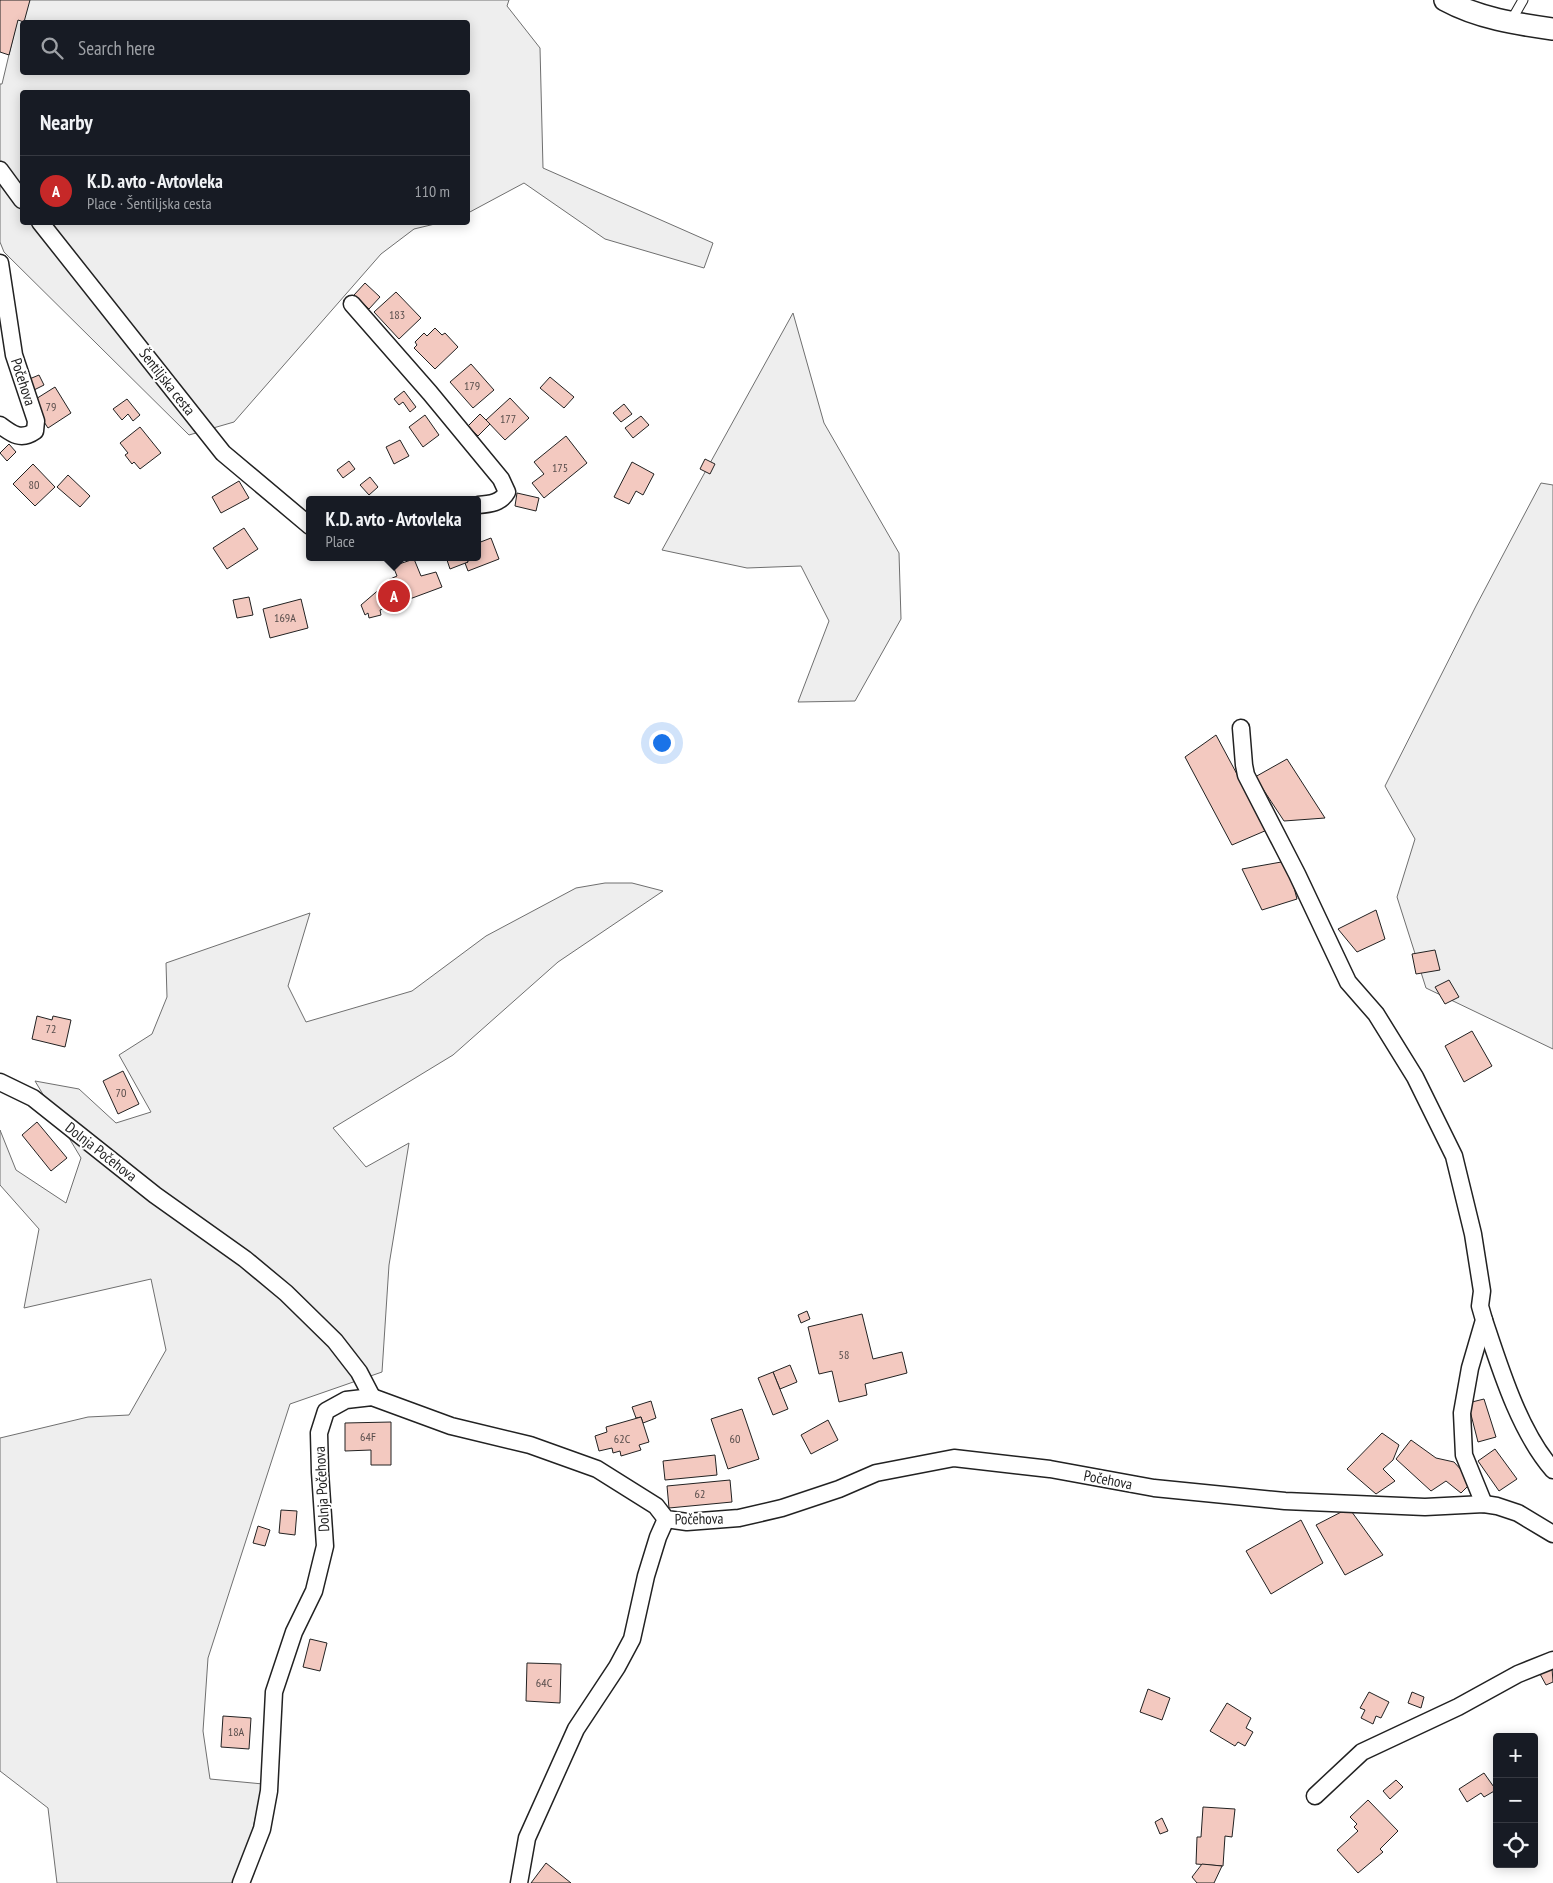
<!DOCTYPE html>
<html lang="en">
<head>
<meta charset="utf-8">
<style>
  :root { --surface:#171b24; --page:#20242c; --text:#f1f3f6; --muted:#9ea1a6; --line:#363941; --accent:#c62828 }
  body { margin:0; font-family:"PT Sans Narrow",sans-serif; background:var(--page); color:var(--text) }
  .controls { position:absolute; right:15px; bottom:15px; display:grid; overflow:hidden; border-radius:5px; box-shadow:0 2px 12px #0003 }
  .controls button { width:45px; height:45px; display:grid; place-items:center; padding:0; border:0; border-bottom:1px solid var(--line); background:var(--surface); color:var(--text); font:25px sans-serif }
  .you { position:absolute; left:661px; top:742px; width:18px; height:18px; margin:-12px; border:4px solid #fff; border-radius:50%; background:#1a73e8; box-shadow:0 0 0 8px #1a73e833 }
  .badge { display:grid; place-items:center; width:32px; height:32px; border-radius:50%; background:var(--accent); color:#fff; font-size:16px; font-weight:700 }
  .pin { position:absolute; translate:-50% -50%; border:2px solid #fff; box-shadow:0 1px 5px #0006 }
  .popup { position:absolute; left:306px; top:496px; width:175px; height:65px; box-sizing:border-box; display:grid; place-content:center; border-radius:5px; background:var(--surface); filter:drop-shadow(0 1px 4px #0005); font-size:16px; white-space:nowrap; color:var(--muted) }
  .popup b { font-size:19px; color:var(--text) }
  .popup::after { content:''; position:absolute; left:50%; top:100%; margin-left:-10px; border:10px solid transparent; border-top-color:var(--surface) }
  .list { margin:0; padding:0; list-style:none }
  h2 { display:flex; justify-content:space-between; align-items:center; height:65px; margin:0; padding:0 20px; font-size:21px }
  h2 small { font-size:16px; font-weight:400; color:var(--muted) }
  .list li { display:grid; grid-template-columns:32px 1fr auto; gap:15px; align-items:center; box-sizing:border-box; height:70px; padding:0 20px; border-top:1px solid var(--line) }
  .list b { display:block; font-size:19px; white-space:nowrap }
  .list p { margin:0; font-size:16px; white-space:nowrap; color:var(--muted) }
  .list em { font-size:16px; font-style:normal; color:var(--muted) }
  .icon { flex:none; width:28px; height:28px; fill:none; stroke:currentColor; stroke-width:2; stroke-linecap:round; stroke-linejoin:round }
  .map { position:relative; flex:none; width:1553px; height:1883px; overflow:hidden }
  .search { position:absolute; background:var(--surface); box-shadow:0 2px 12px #0003; left:20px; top:20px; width:450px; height:55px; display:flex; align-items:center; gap:12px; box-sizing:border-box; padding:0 18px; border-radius:5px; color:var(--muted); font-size:19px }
  .panel { position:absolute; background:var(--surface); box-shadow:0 2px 12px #0003; left:20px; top:90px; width:450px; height:135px; border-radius:5px }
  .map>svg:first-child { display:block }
</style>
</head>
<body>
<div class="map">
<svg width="1553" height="1883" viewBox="0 0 1553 1883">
  <rect width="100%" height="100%" fill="#fff"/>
  <g fill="#eee" stroke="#6f6f6f" fill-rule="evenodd">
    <path d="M22,0h487l-2,6 33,42 3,120 170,75 -9,25 -99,-29 -81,-56 -56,30v-121h-446v130l417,1 -25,6 -33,25 -147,168 -45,13 -185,-183 -4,-10v-158h2zM22,22h446v50h-446z"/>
    <polygon points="793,313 824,423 899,553 901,619 855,701 798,702 829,621 801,566 747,568 662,550"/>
    <polygon points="1541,483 1553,485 1553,1049 1426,988 1397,897 1415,839 1385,786 1476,606"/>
    <polygon points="605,883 632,883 663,891 558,962 453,1055 333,1128 366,1167 409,1143 389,1265 382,1372 290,1404 208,1658 203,1731 210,1779 263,1784 251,1837 233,1883 57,1883 48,1808 0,1771 0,1438 88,1417 129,1415 166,1350 151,1279 24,1308 39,1229 0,1185 0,1130 16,1170 66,1203 81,1158 35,1081 79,1089 116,1123 151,1112 119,1055 152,1034 167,997 166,963 310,913 288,986 306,1022 412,991 486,936 576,888"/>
  </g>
  <g fill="#f3c9c0" stroke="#222">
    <polygon points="0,0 30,0 24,22 18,20 9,55 0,52"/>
    <polygon points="365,283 380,297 369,309 354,295"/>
    <polygon points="396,292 421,318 399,339 374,312"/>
    <polygon points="435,328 442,335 445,333 458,347 435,369 414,348 417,345 415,342 424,333 427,336"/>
    <polygon points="471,364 494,390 473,408 450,382"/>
    <polygon points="39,375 44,385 32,391 27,380"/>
    <polygon points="550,377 574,397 564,408 540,388"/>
    <polygon points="55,387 71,413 48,428 31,402"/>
    <polygon points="404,391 416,407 410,412 403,402 399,405 394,399"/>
    <polygon points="510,398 529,418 505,440 486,420"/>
    <polygon points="127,399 140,415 133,421 128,414 122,420 113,409"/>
    <polygon points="624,404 632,414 621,422 613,413"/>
    <polygon points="480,414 490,424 478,436 468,426"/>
    <polygon points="425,415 439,435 423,447 409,427"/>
    <polygon points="641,416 649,425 633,438 625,428"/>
    <polygon points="140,427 161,453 140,469 134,462 132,464 125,455 128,453 120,443"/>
    <polygon points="566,436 587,463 544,498 532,483 544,474 534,462"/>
    <polygon points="400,440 409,456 394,464 386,447"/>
    <polygon points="9,444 16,452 7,461 0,453"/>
    <polygon points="705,459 715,464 710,474 700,469"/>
    <polygon points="349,461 355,469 343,478 337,470"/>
    <polygon points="632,462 654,474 643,495 636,491 629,504 614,497"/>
    <polygon points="33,464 55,487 35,506 13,484"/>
    <polygon points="68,475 90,496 80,507 57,487"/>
    <polygon points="370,477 378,487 369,495 360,485"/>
    <polygon points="239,481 249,498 221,513 212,497"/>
    <polygon points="517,493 539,498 536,511 515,506"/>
    <polygon points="244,528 258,549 227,569 213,548"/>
    <polygon points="491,538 499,559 468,571 465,563 468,562 466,557 478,557 478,543"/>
    <polygon points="446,557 466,557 468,562 450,569"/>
    <polygon points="414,559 421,576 436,572 442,587 380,610 381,615 369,618 368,613 365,615 361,605 382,587 389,584 388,580 397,576 393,566"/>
    <polygon points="249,597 253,615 237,618 233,600"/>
    <polygon points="301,599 308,628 270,638 263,609"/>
    <polygon points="1216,735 1267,830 1232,845 1185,757"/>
    <polygon points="1287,759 1325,818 1284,821 1255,777"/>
    <polygon points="1287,861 1297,899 1262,910 1242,869"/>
    <polygon points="1376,910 1385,939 1357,952 1338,929"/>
    <polygon points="1435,950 1440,970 1416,974 1412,954"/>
    <polygon points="1449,980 1459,997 1445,1004 1435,987"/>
    <polygon points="37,1016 52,1020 53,1016 71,1020 65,1047 32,1039"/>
    <polygon points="1472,1031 1492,1066 1464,1082 1445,1046"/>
    <polygon points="123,1071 139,1104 118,1114 103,1081"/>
    <polygon points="37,1122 67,1158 51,1171 22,1135"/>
    <polygon points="807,1311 810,1319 801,1323 798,1315"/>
    <polygon points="862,1314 873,1359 902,1352 907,1373 865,1384 867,1395 839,1402 832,1371 819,1374 808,1327"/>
    <polygon points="790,1365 797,1382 780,1389 773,1372"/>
    <polygon points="773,1372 788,1409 773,1415 758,1378"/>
    <polygon points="1484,1399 1496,1437 1478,1442 1468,1403"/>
    <polygon points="651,1401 656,1418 643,1423 641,1417 636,1418 632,1407"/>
    <polygon points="742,1409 759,1459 728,1469 711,1419"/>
    <polygon points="641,1417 649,1442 639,1445 641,1450 621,1456 620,1451 613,1453 612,1448 599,1451 595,1436 607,1432 606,1427"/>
    <polygon points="828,1420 838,1440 811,1454 801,1435"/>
    <polygon points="391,1422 391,1465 371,1465 371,1450 345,1451 345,1423"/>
    <polygon points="1382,1433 1399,1445 1393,1460 1383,1469 1395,1481 1376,1494 1347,1469"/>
    <polygon points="1411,1440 1436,1458 1454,1462 1472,1482 1461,1493 1446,1481 1431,1491 1396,1459"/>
    <polygon points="1495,1449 1517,1479 1499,1491 1478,1461"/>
    <polygon points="715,1455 717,1475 665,1480 663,1461"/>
    <polygon points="730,1480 732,1502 669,1508 667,1486"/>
    <polygon points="1349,1508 1383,1555 1345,1575 1316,1525"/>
    <polygon points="281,1510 297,1511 295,1535 279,1533"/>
    <polygon points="1301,1520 1323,1563 1271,1594 1246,1551"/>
    <polygon points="258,1526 270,1530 265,1546 253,1543"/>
    <polygon points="310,1639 327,1643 320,1671 303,1667"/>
    <polygon points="527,1663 561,1664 560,1703 526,1701"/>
    <polygon points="1552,1668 1553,1682 1546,1685 1540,1674"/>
    <polygon points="1148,1689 1170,1698 1162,1720 1140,1712"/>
    <polygon points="1369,1692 1389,1702 1381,1718 1376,1716 1373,1724 1361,1718 1365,1710 1360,1708"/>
    <polygon points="1412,1692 1424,1697 1421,1708 1408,1703"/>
    <polygon points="1227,1703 1251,1718 1246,1728 1253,1732 1245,1746 1238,1742 1235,1746 1210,1731"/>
    <polygon points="223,1716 251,1718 249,1749 221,1747"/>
    <polygon points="1484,1773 1496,1790 1484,1797 1481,1793 1467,1802 1459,1789"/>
    <polygon points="1396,1780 1403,1787 1390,1799 1383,1791"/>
    <polygon points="1368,1800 1398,1831 1380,1849 1383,1852 1358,1873 1337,1850 1358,1831 1354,1827 1357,1824 1350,1817"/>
    <polygon points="1203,1807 1235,1809 1232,1837 1225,1836 1223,1866 1196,1864 1197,1837 1201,1837"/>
    <polygon points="1162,1818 1168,1831 1160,1834 1155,1822"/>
    <polygon points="546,1863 571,1883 531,1883"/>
    <polygon points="1202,1864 1222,1866 1214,1883 1197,1883 1192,1877"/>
  </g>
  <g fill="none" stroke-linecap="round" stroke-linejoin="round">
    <g stroke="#222" stroke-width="11">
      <polyline id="service" points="1511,21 1523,0"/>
    </g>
    <g stroke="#222" stroke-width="19">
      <g id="minor">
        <polyline points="0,170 22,200"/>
        <polyline points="40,222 223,453 310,526"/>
        <path d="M0,263l14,92 22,66 -1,10c-14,10 -23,3 -35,-6"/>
        <path d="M352,304l78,89 71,86 6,13c-6,11 -17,12 -29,13"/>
        <polyline points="1241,728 1244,765 1246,775 1297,874 1348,982 1376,1014 1415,1077 1454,1156 1473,1234 1482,1291 1480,1306 1484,1320 1470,1368 1462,1413 1464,1455 1484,1504"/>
        <polyline points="0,1082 33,1098 155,1195 245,1259 286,1293 335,1341 359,1372 372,1397"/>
        <path d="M1484,1320c16,48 35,111 69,150"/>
        <polyline points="1315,1796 1362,1752 1458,1707 1518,1674 1553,1660"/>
        <polyline points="241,1883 262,1829 269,1791 274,1692 294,1632 314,1591 325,1546 320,1472 319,1433 326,1411 346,1400 372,1397 451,1426 530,1445 597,1469 656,1506 666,1519 687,1522 739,1518 782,1508 839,1489 876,1473 954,1458 1050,1469 1154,1488 1285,1501 1425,1507 1484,1504 1497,1506 1518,1513 1553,1534"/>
        <polyline points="519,1883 527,1838 576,1729 617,1667 632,1639 646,1576 658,1537 666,1519"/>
      </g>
    </g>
    <g stroke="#222" stroke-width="24">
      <path id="tertiary" d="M1445,0c33,18 71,24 108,29"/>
    </g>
    <use href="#service" stroke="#fff" stroke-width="9"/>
    <use href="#minor" stroke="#fff" stroke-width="16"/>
    <use href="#tertiary" stroke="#fff" stroke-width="21"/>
  </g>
  <g text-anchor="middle" stroke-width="4" stroke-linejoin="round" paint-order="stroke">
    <g font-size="12" fill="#564c4a">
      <text x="397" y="319">183</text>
      <text x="472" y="390">179</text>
      <text x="51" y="411">79</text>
      <text x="508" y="423">177</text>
      <text x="560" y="472">175</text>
      <text x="34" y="489">80</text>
      <text x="285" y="622">169A</text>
      <text x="51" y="1033">72</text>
      <text x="121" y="1097">70</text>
      <text x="844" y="1359">58</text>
      <text x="368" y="1441">64F</text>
      <text x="622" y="1443">62C</text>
      <text x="735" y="1443">60</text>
      <text x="700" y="1498">62</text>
      <text x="544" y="1687">64C</text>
      <text x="236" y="1736">18A</text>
    </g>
    <g font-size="15" fill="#222" stroke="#fff">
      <text transform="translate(23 382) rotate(72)" y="5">Počehova</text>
      <text transform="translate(167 382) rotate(52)" y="5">Šentiljska cesta</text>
      <text transform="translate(101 1152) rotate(38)" y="5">Dolnja Počehova</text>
      <text transform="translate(1108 1480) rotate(11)" y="5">Počehova</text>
      <text transform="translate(322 1489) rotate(-93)" y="5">Dolnja Počehova</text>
      <text transform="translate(699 1519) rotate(-1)" y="5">Počehova</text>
    </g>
  </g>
</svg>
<div class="controls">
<button>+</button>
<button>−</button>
<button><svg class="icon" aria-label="locate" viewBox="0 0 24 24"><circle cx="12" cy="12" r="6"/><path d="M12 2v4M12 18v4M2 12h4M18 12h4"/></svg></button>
</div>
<div class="you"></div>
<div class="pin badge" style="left:394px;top:596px">A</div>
<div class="popup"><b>K.D. avto - Avtovleka</b>Place</div>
<div class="search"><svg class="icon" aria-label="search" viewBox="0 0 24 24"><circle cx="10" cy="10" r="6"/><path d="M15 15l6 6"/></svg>Search here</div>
<section class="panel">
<h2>Nearby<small></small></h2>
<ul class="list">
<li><span class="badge">A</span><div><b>K.D. avto - Avtovleka</b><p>Place · Šentiljska cesta</p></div><em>110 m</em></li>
</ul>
</section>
</div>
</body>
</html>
